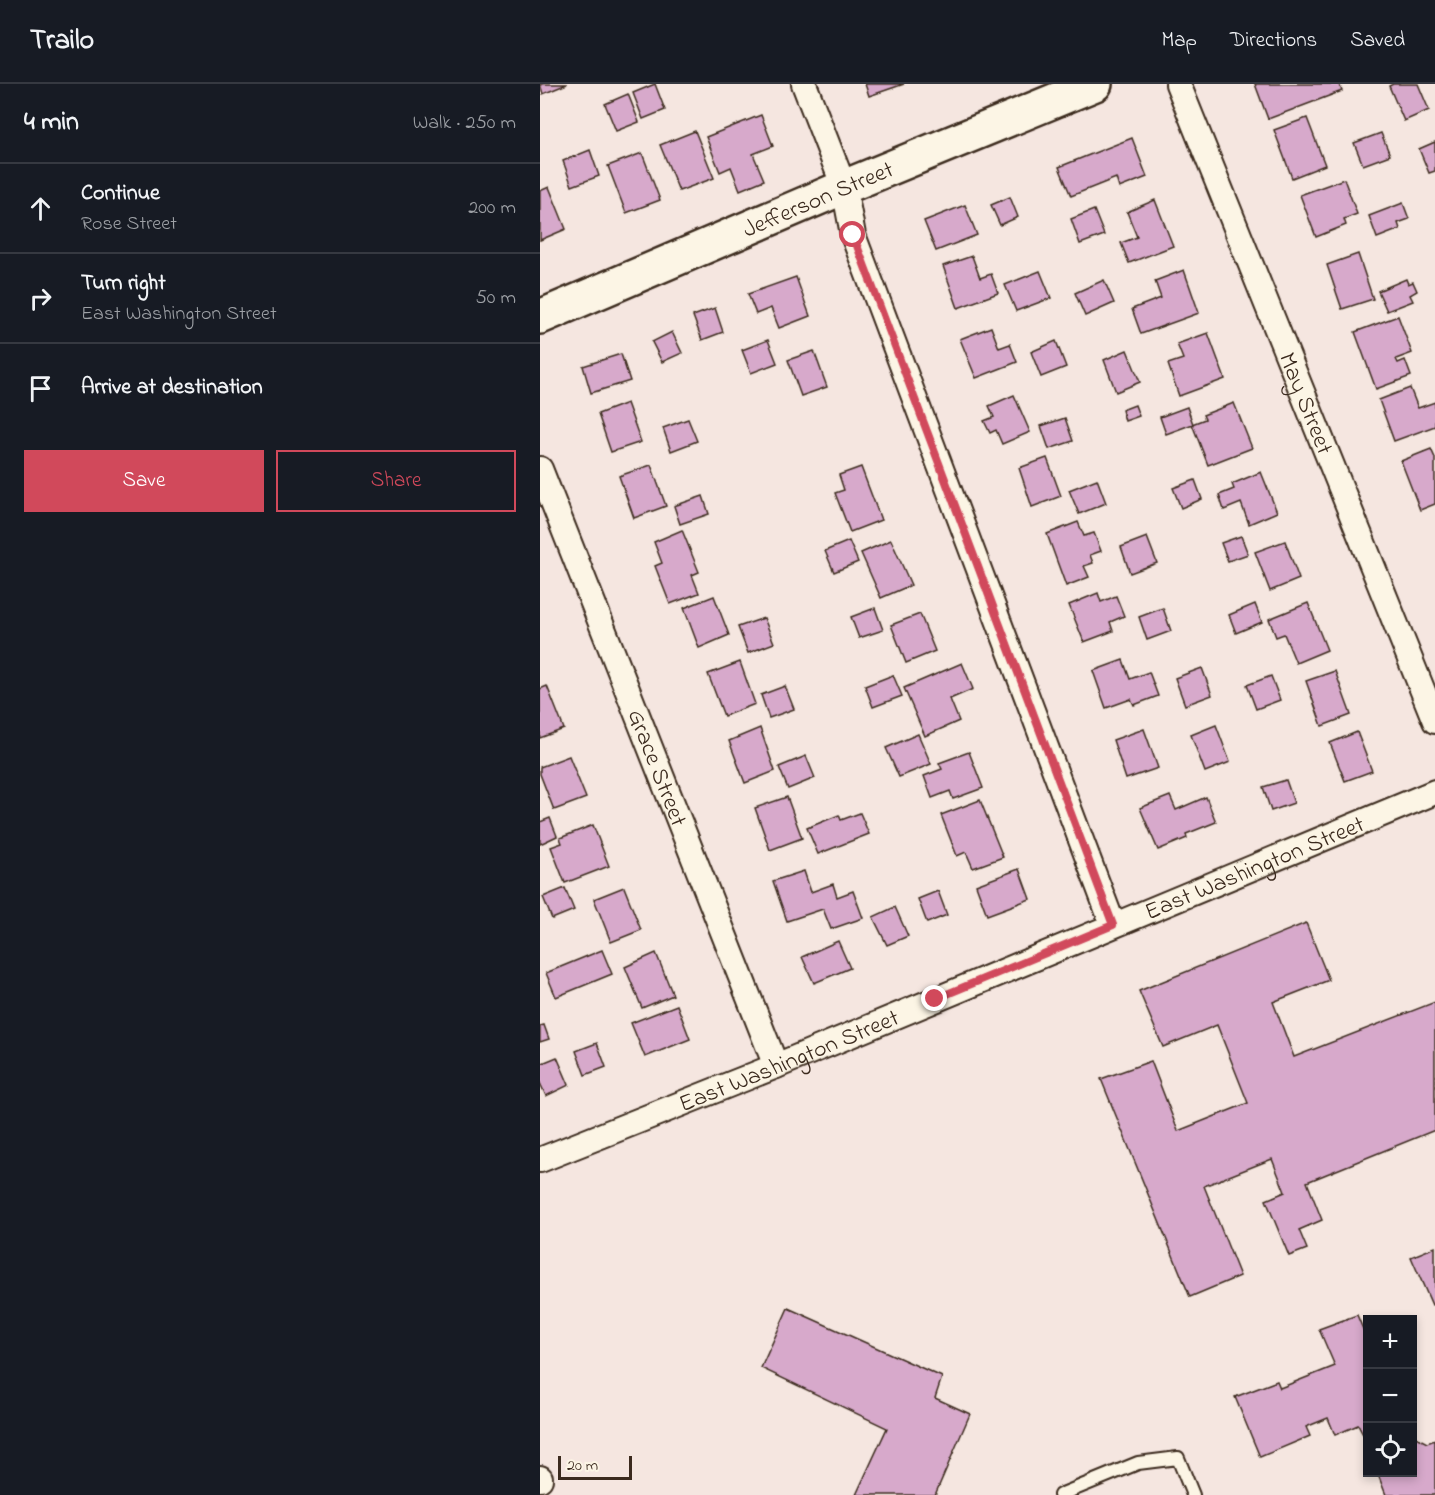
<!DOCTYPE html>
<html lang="en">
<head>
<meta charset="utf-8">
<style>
  :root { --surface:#171b24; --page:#20242c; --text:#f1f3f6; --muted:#9ea1a6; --line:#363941; --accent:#d1495b }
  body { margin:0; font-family:"Indie Flower",sans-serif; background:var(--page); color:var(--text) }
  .controls { position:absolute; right:18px; bottom:18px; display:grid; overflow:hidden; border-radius:0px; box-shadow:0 3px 9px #0003 }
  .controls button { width:54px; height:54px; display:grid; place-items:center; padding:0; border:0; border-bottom:2px solid var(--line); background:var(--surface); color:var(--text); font:30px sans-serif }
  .scale { position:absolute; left:18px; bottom:15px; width:74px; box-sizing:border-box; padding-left:6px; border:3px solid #3b2a1e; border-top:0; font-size:16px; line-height:21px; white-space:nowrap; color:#3b2a1e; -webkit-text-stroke:4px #fcf5e5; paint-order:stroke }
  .stop { position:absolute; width:18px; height:18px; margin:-14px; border:4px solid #d1495b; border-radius:50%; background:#fff }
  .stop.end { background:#d1495b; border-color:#fff; box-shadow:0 2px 6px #0008 }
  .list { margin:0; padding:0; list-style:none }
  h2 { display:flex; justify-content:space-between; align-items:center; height:78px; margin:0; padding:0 24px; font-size:26px }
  h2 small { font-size:20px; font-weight:400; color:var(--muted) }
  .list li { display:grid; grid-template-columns:39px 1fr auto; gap:18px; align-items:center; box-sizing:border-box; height:90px; padding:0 24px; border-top:2px solid var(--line) }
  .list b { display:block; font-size:22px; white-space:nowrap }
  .list p { margin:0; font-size:20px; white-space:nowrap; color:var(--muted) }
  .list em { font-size:20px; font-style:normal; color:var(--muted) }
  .actions { display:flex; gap:12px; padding:18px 24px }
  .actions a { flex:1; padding:14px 0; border:2px solid var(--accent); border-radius:0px; text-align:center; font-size:21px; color:var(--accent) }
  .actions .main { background:var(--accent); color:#fff }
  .icon { flex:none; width:33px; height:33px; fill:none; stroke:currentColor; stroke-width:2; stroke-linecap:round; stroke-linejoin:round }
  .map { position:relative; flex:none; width:895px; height:1411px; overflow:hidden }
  header { display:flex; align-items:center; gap:36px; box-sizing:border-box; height:84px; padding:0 30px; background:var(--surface); border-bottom:2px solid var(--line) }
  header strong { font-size:28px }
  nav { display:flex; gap:33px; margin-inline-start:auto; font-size:21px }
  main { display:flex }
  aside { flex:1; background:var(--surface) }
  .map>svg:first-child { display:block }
</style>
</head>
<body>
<header>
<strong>Trailo</strong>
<nav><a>Map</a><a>Directions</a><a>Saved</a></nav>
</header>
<main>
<aside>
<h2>4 min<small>Walk · 250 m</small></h2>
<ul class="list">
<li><svg class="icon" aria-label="ahead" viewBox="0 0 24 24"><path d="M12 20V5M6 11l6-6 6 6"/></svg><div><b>Continue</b><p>Rose Street</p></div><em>200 m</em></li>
<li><svg class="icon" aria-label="right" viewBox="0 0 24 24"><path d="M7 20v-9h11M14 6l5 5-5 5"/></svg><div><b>Turn right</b><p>East Washington Street</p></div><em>50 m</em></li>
<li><svg class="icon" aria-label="arrive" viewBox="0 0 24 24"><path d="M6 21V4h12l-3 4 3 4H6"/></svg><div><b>Arrive at destination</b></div></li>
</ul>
<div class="actions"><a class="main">Save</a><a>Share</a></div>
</aside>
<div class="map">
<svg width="895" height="1411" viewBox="0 0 895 1411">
  <rect width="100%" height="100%" fill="#f5e6e0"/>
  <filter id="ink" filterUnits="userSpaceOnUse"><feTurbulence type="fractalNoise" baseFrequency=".0167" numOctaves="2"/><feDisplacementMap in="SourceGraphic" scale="12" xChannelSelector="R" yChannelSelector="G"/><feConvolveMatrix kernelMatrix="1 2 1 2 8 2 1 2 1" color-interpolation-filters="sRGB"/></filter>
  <g filter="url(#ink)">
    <g fill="#d7a9cb" stroke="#3b2a1e" stroke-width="1.5">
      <polygon points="0,0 27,0 3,10"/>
      <polygon points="115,0 125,26 103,35 93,9"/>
      <polygon points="325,0 364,0 329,12"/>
      <polygon points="715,0 799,0 802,7 728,35"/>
      <polygon points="853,0 878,0 889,26 864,37 849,2"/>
      <polygon points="88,10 99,38 76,47 65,20"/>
      <polygon points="221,31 233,62 213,70 224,96 200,106 191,83 180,88 166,53"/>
      <polygon points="767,34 785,81 752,94 734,46"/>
      <polygon points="155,47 174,94 139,107 120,61"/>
      <polygon points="841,49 850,71 823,81 814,59"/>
      <polygon points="592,54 607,93 579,104 576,94 531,112 519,83"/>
      <polygon points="895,58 895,87 889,89 879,65"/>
      <polygon points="50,66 59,92 32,102 23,77"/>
      <polygon points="102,69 120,116 86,129 68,82"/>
      <polygon points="804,95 817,130 804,135 806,141 776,153 760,111"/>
      <polygon points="9,103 26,145 0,156 0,107"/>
      <polygon points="470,113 478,133 460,141 451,121"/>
      <polygon points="615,116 633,162 589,179 581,159 597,153 587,128"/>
      <polygon points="863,119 869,135 858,139 860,145 837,154 829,132"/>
      <polygon points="425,121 437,151 396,167 384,137"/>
      <polygon points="554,126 564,151 540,160 531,135"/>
      <polygon points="818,170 833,215 802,225 787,181"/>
      <polygon points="432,172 440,194 451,190 458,209 418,224 403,182"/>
      <polygon points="644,186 659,229 601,250 592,225 621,214 615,197"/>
      <polygon points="500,187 511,214 476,227 465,201"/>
      <polygon points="256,193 270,232 239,244 231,224 216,230 208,210"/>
      <polygon points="866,195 868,200 873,198 877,207 870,211 873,217 847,227 838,207"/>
      <polygon points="564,196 574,219 545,232 535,209"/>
      <polygon points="175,224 183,248 162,256 153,232"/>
      <polygon points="858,232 872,269 856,275 858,279 865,276 871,292 836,305 815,248"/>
      <polygon points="451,243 459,264 470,260 477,278 436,294 420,255"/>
      <polygon points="132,248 142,269 122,278 112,258"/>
      <polygon points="668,249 685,295 639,312 628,280 643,275 637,260"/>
      <polygon points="228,256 237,279 211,289 202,266"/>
      <polygon points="516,257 526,283 501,293 491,268"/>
      <polygon points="587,266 600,298 576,308 564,276"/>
      <polygon points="274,267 287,303 261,312 248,276"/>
      <polygon points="81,270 90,297 51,309 43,282"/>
      <polygon points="870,304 878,324 895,318 895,342 854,357 839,316"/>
      <polygon points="474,311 490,348 462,360 456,346 450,349 444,337 454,333 449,322"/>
      <polygon points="87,319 101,358 71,368 58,330"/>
      <polygon points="694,319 712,364 668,381 652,340 665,335 663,331"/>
      <polygon points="595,321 599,332 585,337 582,326"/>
      <polygon points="647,323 653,340 626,350 620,333"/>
      <polygon points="525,334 533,357 509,365 501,342"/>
      <polygon points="148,335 157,357 131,367 123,344"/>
      <polygon points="891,365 895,374 895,420 880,426 861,377"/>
      <polygon points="507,374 521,412 492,423 479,384"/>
      <polygon points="111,381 126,422 94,434 79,392"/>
      <polygon points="321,383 341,436 310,448 295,409 304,406 299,391"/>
      <polygon points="721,388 737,428 709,440 701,419 684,426 679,411 694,405 692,400"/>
      <polygon points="557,395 566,419 539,430 529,406"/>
      <polygon points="655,396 662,415 641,424 633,404"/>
      <polygon points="163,412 169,430 140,440 134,422"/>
      <polygon points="538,438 544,452 554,449 561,467 550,471 553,479 544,482 549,493 526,502 507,450"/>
      <polygon points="142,446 159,488 152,491 159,509 130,520 115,482 122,479 114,458"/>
      <polygon points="701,452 708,470 688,477 681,459"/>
      <polygon points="607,453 617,479 590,489 581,463"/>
      <polygon points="351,456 371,501 341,514 321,469"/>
      <polygon points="309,457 318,478 294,488 285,467"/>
      <polygon points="745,457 759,495 730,507 715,468"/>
      <polygon points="558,509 561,518 576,512 584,532 570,538 573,547 544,558 529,521"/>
      <polygon points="174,512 189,551 159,564 144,524"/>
      <polygon points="768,519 787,566 756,579 744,550 736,553 729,535"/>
      <polygon points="715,520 722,538 696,549 689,531"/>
      <polygon points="335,524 343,546 319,554 311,533"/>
      <polygon points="623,524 631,547 607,556 599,533"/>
      <polygon points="380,530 395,567 366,579 351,541"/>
      <polygon points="224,534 234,559 208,569 198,543"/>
      <polygon points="583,576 590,595 609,588 618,612 594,621 591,615 566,624 553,587"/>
      <polygon points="200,578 215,620 184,632 168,590"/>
      <polygon points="422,579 433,605 410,615 419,637 385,652 364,604"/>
      <polygon points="662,584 672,611 645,621 635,594"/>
      <polygon points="795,587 811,631 782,642 766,597"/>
      <polygon points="353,591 362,612 333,623 325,602"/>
      <polygon points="731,592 740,616 716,625 707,601"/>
      <polygon points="7,602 24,645 0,654 0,605"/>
      <polygon points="245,602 254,625 229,634 221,611"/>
      <polygon points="676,641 690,678 665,688 651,651"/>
      <polygon points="220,644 235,687 205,699 189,657"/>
      <polygon points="604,645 618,684 586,695 573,656"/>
      <polygon points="817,648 832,687 805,697 790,659"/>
      <polygon points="378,650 391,680 359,693 346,664"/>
      <polygon points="429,668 443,704 413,715 410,707 392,714 384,692 402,685 399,679"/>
      <polygon points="29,672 46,714 14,726 0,690 0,683"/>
      <polygon points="266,672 275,694 248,705 239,683"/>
      <polygon points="746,696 754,719 731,727 723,703"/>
      <polygon points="630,712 636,726 666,713 676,738 646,750 647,754 618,766 600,724"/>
      <polygon points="247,713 262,754 230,766 215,724"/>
      <polygon points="440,716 463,773 433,784 426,768 417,772 401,731"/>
      <polygon points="320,729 329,750 278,770 267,744 299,731 301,736"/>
      <polygon points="10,734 17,752 0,760 0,738"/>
      <polygon points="53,741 69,782 25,799 11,763 22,759 20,754"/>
      <polygon points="479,785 490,815 447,831 436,801"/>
      <polygon points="264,787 271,808 293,800 297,813 313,807 323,834 291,845 283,825 247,837 233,797"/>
      <polygon points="84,803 101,846 71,858 54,815"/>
      <polygon points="25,804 34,826 12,835 3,813"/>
      <polygon points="398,807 407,831 387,839 378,815"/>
      <polygon points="355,823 368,852 347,861 333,833"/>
      <polygon points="766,839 789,896 733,918 754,973 895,918 895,1046 767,1098 782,1136 759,1146 767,1165 749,1172 726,1116 745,1108 732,1075 664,1102 700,1192 650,1213 561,995 611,977 638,1047 708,1019 677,941 623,963 599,907"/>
      <polygon points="298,857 310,884 274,899 262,873"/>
      <polygon points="62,866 72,890 16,913 6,889"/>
      <polygon points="116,869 133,911 102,924 85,883"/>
      <polygon points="137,921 150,955 105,973 91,939"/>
      <polygon points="4,941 9,955 0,958 0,942"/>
      <polygon points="57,959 66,983 45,991 36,967"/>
      <polygon points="17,973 29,1001 6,1012 0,999 0,980"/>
      <polygon points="895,1163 895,1220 892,1221 871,1173"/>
      <polygon points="248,1224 402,1293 395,1314 430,1330 395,1411 316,1411 347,1344 221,1284"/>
      <polygon points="817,1231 828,1257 828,1360 818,1341 795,1351 788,1334 766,1343 770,1352 720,1373 695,1313 737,1297 740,1304 795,1282 779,1245"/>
      <polygon points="872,1351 887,1359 895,1356 895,1411 846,1411 837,1388 872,1388"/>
    </g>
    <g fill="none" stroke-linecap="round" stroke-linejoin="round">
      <g stroke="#3b2a1e" stroke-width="16">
        <polyline id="lane" points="520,1411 598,1379 638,1374 653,1411"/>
      </g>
      <g stroke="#3b2a1e" stroke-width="28">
        <g id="street">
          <polyline points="264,0 304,103 313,151 573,841"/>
          <path id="s1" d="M638,0l257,637"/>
          <path id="s2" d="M0,385l236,597"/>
          <path id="s3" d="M0,1076l236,-94 659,-274"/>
          <polyline points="0,1394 0,1395"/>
        </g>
      </g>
      <g stroke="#3b2a1e" stroke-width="38">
        <g id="secondary">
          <path id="s4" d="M0,233l304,-130 251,-103"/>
        </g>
      </g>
      <use href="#lane" stroke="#fcf5e5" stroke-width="12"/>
      <use href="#street" stroke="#fcf5e5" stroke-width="24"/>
      <use href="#secondary" stroke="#fcf5e5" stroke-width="33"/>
    </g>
  </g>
  <g fill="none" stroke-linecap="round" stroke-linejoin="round" filter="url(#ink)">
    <polyline stroke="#d1495b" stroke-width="8" points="313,151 573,841 395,915"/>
  </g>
  <g text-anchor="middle" stroke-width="5" stroke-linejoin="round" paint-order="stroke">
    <g font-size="24" fill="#3b2a1e" stroke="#fcf5e5">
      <text dy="8" stroke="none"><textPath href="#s4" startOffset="302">Jefferson Street</textPath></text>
      <text dy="8" stroke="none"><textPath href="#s1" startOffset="344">May Street</textPath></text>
      <text dy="8" stroke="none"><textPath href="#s2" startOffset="321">Grace Street</textPath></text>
      <text dy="8" stroke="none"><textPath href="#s3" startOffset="772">East Washington Street</textPath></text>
      <text dy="8" stroke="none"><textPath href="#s3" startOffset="268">East Washington Street</textPath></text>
    </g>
  </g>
</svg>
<div class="controls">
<button>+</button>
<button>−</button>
<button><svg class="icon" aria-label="locate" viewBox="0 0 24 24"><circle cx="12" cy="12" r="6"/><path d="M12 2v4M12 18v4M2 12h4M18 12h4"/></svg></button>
</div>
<div class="scale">20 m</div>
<div class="stop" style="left:313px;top:151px"></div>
<div class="stop end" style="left:395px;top:915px"></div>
</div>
</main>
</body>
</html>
